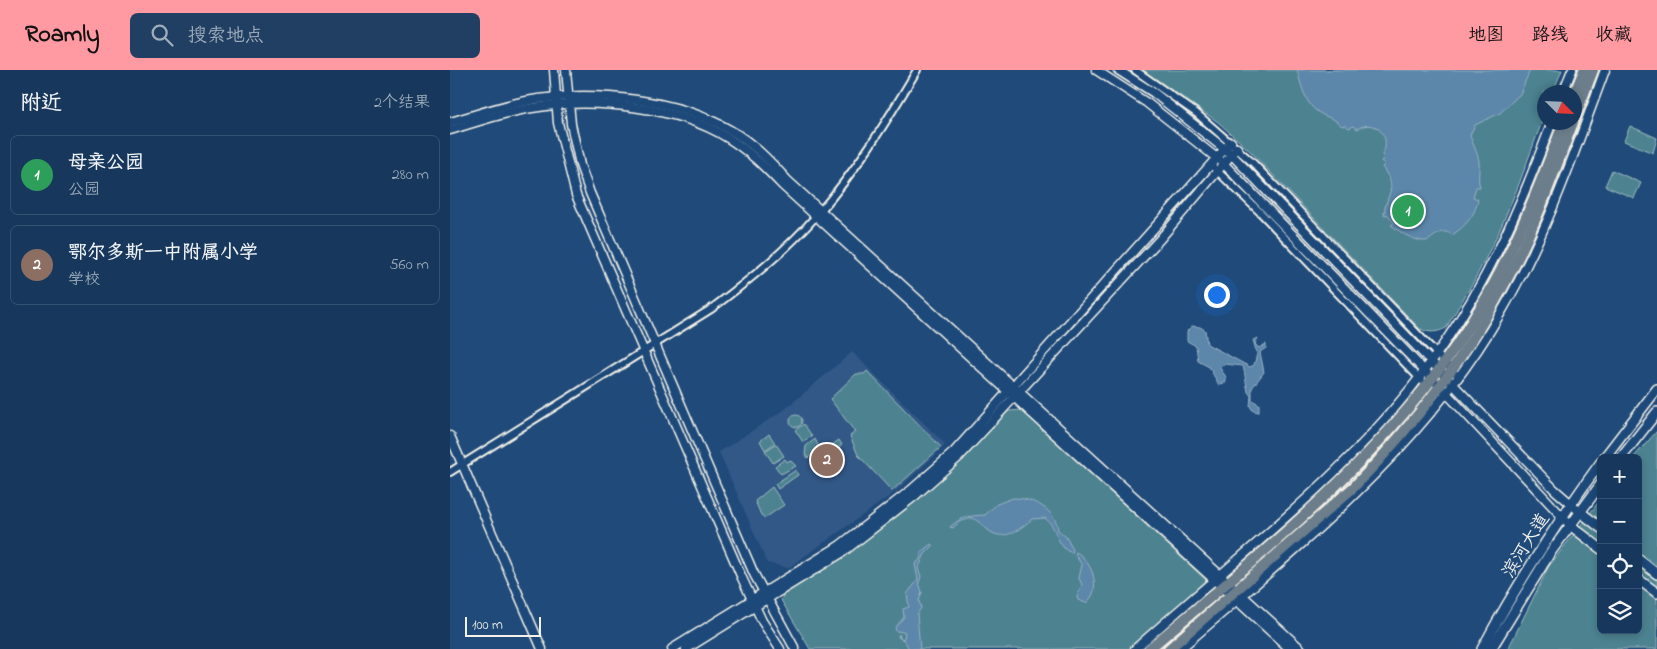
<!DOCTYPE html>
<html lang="zh">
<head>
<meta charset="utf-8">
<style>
  :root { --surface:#17385c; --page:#203f62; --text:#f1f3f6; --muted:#9eacbb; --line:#365272; --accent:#ff9aa2 }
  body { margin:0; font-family:"Indie Flower","LXGW WenKai TC",sans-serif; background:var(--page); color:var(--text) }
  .controls { position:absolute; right:15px; bottom:15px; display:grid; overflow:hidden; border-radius:8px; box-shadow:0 2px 8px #0003 }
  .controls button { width:45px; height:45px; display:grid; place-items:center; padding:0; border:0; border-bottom:1px solid var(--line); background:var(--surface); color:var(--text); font:25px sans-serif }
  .compass { position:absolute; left:1087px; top:15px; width:45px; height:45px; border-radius:50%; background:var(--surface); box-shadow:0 2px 8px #0003; rotate:114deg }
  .scale { position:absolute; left:15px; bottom:12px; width:76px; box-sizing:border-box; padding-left:5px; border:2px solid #f4f1e8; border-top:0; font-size:14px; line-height:18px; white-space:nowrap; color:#f4f1e8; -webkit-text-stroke:4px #1f4a7a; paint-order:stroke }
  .you { position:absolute; left:766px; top:224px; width:18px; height:18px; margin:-12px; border:4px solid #fff; border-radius:50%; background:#1a73e8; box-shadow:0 0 0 8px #1a73e833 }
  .badge { display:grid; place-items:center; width:32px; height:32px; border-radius:50%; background:var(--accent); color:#fff; font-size:16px; font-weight:700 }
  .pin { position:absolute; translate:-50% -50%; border:2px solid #fff; box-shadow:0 1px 5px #0006 }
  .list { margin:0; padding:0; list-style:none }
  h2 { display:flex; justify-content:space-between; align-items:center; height:65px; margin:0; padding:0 20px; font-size:21px }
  h2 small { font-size:16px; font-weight:400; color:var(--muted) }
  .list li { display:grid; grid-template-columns:32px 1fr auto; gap:15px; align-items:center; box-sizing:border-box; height:80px; margin:0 10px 10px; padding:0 10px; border:1px solid var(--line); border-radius:8px }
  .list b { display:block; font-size:19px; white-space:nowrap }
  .list p { margin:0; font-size:16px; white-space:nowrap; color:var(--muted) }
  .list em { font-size:16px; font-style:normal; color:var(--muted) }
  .icon { flex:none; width:28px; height:28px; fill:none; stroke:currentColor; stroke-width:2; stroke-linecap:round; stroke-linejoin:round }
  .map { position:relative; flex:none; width:1207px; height:579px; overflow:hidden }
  header { display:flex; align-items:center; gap:30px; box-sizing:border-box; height:70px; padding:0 25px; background:var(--accent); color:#111 }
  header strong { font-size:24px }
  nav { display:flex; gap:28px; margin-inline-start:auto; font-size:18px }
  .search { width:350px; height:45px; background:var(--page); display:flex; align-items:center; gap:12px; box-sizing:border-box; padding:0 18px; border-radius:8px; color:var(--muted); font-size:19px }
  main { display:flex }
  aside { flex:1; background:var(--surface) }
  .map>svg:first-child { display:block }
</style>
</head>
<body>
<header>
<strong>Roamly</strong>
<div class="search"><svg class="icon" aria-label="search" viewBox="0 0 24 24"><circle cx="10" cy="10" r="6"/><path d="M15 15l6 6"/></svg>搜索地点</div>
<nav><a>地图</a><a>路线</a><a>收藏</a></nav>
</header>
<main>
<aside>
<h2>附近<small>2个结果</small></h2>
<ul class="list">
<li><span class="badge" style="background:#2e9e5b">1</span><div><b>母亲公园</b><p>公园</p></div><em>280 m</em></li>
<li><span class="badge" style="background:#8d6e63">2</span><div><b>鄂尔多斯一中附属小学</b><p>学校</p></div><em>560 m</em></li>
</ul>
</aside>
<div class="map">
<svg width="1207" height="579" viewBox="0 0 1207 579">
  <rect width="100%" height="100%" fill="#1f4a7a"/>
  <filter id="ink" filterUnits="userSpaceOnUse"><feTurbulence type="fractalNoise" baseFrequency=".02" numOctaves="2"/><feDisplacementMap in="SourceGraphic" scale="10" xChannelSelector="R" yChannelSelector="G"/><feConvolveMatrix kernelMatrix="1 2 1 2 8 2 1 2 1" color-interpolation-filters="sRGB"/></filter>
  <g filter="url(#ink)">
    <polygon fill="#305887" points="402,282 495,374 492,379 444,423 338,498 317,493 269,382 334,340"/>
    <g fill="#4d8391" stroke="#a0babc">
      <path d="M693,0h419l-9,22h-9v24l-25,68 -21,50 -24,47 -28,47c-10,5 -16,5 -26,1l-170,-178 -32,-29z"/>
      <polygon points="1180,56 1207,68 1203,83 1174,71"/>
      <polygon points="1162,100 1191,113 1184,128 1155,116"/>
      <polygon points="417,301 491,377 442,421 408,385 400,366 405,362 380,329 406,304 414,304"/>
      <path d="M571,340l185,170 -76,69h-320l-29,-49 3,-6c23,-15 48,-30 71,-46 57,-40 106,-88 154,-137z"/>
      <circle cx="346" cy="351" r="6"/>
      <polygon points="354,354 362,366 353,372 345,360"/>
      <polygon points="1207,361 1207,579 1058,579 1099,496 1151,429 1151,560 1188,560 1188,388 1183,388"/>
      <polygon points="319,364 325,373 315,380 310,371"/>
      <polygon points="365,369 369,377 358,388 355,384 356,376"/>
      <polygon points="389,370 392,375 365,393 362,389"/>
      <polygon points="326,374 334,386 323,393 315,381"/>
      <polygon points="335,389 337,392 340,390 346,396 331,404 325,396"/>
      <polygon points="346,400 348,405 328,419 325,414"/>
      <polygon points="322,417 334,435 315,448 311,445 305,431"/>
    </g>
    <g fill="#5b86aa" stroke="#98b1c3">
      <path d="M847,0h233l-10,24 -20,19 -25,12 -5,10c2,9 8,17 9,27 1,9 -2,17 1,25h-4l-3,10 5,2c-2,15 -13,28 -26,36 -13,-10 -19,7 -28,6 -13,-1 -24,-9 -33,-16l3,-2 -7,-9 -3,2c1,-23 16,-26 -2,-49l3,-3 -4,-3 3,-3 -2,-3c11,-18 -7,-38 -25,-26l-4,-3 -4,2 -4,-3 -3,1c-10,-10 -14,-7 -24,-14 -13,-8 -17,-28 -21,-42z"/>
      <path d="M742,256l8,1 5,3 2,14 43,23 4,-2 3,-11 -4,-14 5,-2 -3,6 4,4 7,-4v4l-6,4 4,20 -12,16v12l7,4v8l-6,-1 -3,-5 1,-10 -3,-4c-2,-10 -3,-17 -5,-26l-19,-2 -4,4 6,9v5l-7,3 -10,-18 -11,-6 -2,-15 -9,-5v-10z"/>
      <path d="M563,428c19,0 43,11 45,32l8,7 7,13 -1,3c-16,-5 -14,-26 -27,-35l-13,1c-12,10 -28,24 -44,11 -6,-5 -9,-9 -16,-12l-13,4 -6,6 -3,-1c12,-11 19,-11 35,-12l12,-11z"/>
      <polygon points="481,474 483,476 475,484 468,499 471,506 469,513 472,522 469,531 471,538 467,544 470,579 459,579 455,571 448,567 449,564 451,569 454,568 455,562 446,561 445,558 454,547 453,539 459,537 457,524 468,510 465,494 470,490 471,482"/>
      <path d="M626,482c16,9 27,38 10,51l-8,-3 -1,-3 5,-12 -3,-7 3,-13 -7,-10z"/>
    </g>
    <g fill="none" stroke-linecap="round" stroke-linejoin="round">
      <g stroke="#f4f1e8" stroke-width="10">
        <g id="minor">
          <polyline points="685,0 746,43 803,93 1009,307"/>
          <polyline points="761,95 810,142 976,315"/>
          <path d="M0,402l261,-163c37,-28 75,-58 106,-94 39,-44 70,-94 100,-145"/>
        </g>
      </g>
      <g stroke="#f4f1e8" stroke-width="11">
        <g id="tertiary">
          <polyline points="104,0 108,53 126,125 292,508 312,551 330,579"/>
          <polyline points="116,0 121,54 130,95 140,123 304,504 345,579"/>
          <polyline points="646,0 697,33 773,93 1002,329 1120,455"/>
          <polyline points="668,0 704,23 781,84 1105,420 1129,441"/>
          <polyline points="1113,22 1122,0"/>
          <path d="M0,52c29,-8 58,-19 88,-23 60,-8 139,0 192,31 23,13 40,31 57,50l514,469"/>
          <path d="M0,60c29,-9 59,-19 89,-23 56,-9 140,0 189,31 21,13 37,29 54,47l508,464"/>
          <polyline points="0,366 92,579"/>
          <polyline points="222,579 389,476 461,420 504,382 781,72"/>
          <polyline points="236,579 393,482 466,425 509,387 710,169 787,78"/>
          <path d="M685,579c107,-96 229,-186 310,-307 47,-68 78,-143 107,-220"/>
          <path d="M730,579c118,-102 244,-201 323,-340 44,-75 72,-158 102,-239"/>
        </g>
      </g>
      <g stroke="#f4f1e8" stroke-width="12">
        <g id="secondary">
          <polyline points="1154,388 1207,319"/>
          <polyline points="1171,388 1207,342"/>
          <polyline points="1129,441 1151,458"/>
          <polyline points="1120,455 1151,479"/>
          <polyline points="1188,489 1207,504"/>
          <polyline points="1188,509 1207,523"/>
          <path d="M1032,579c35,-65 76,-128 119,-187"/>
          <polyline points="1041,579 1100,483 1151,414"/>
        </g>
      </g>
      <g stroke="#f4f1e8" stroke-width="14">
        <g id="primary">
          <polyline points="1124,25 1134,0"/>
          <polyline points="1124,49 1143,0"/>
          <path d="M699,579c120,-102 252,-205 333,-344 34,-58 58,-120 82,-183"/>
          <path d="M719,579l185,-162c59,-61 111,-128 151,-204 28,-51 47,-106 68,-161"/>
        </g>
      </g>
      <use href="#minor" stroke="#1f4a7a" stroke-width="6"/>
      <use href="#tertiary" stroke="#1f4a7a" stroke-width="8"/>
      <use href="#secondary" stroke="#1f4a7a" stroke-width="9"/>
      <use href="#primary" stroke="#6c7d8b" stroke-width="10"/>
    </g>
  </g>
  <g text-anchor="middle" stroke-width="4" stroke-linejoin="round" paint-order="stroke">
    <g font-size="18" fill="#f4f1e8" stroke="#1f4a7a">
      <text transform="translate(1075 475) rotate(-58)" y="6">滨河大道</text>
    </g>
  </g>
</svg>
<div class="controls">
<button>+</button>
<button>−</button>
<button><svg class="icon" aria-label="locate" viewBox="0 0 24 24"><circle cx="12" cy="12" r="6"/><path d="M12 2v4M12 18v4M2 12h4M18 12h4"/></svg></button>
<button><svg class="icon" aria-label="layers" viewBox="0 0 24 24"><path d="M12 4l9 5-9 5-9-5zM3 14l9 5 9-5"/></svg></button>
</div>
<svg class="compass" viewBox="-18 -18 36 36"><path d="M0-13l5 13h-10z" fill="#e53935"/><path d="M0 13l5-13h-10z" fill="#9eacbb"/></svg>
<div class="scale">100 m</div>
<div class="you"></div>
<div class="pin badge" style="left:958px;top:141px;background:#2e9e5b">1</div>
<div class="pin badge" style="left:377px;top:390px;background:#8d6e63">2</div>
</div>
</main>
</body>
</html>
